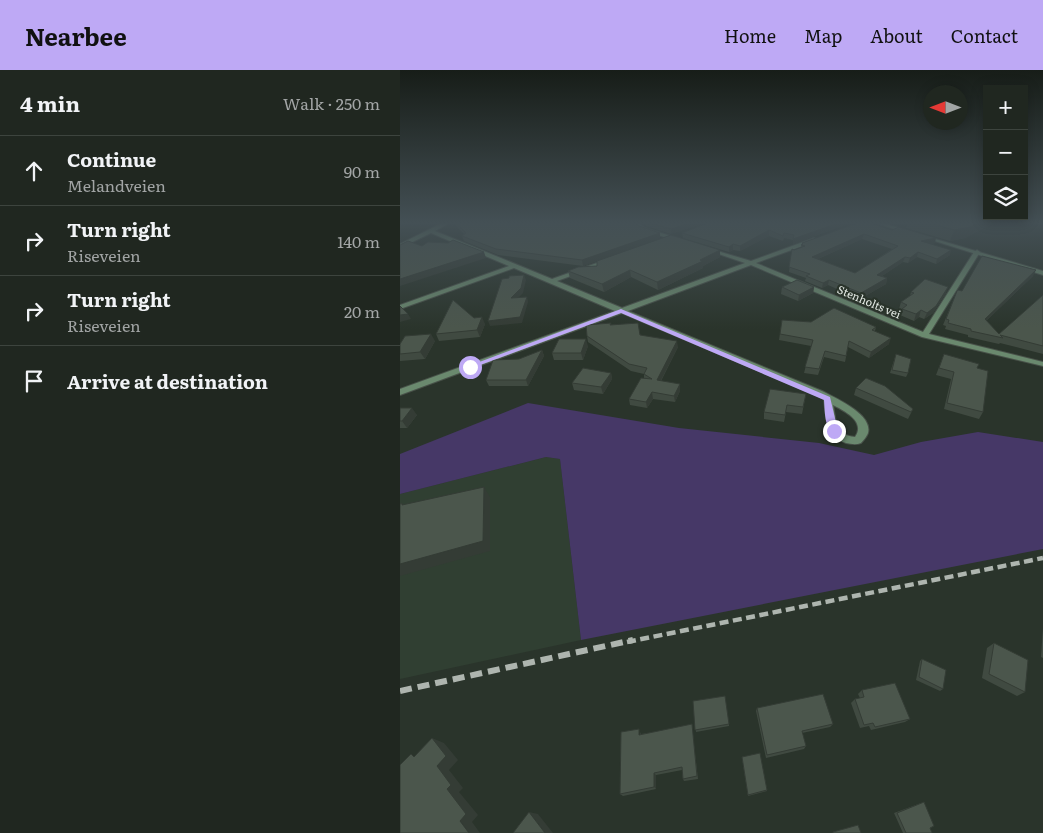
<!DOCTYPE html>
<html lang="en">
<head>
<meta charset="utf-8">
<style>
  :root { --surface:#202720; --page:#2d332d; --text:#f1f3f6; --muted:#a2a5a5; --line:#3d443e; --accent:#bea9f5 }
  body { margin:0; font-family:Literata,serif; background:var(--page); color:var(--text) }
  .controls { position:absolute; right:15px; top:15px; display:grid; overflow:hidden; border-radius:0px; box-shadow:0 2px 12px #0003 }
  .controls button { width:45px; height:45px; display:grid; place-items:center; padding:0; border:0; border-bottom:1px solid var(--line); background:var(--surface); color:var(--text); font:25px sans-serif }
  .compass { position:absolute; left:523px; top:15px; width:45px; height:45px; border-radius:50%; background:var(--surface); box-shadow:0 2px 12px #0003; rotate:270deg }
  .stop { position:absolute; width:15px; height:15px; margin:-11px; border:4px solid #bea9f5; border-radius:50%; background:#fff }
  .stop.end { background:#bea9f5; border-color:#fff; box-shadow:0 1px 5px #0008 }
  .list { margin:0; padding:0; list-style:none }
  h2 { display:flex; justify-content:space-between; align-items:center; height:65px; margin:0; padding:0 20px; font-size:21px }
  h2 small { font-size:16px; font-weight:400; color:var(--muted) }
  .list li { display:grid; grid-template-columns:32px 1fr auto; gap:15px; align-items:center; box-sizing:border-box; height:70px; padding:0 20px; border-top:1px solid var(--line) }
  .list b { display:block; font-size:19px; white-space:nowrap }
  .list p { margin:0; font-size:16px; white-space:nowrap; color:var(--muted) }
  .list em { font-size:16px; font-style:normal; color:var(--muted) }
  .icon { flex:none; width:28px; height:28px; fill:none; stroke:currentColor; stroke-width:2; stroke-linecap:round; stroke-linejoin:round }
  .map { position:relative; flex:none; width:643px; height:763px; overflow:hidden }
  header { display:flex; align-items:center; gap:30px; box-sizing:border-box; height:70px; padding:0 25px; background:var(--accent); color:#111 }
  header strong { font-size:24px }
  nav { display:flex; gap:28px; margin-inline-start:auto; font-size:18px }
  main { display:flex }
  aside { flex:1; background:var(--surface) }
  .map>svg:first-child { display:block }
</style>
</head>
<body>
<header>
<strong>Nearbee</strong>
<nav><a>Home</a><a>Map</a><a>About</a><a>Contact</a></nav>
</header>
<main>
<aside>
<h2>4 min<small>Walk · 250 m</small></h2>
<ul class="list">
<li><svg class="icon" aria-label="ahead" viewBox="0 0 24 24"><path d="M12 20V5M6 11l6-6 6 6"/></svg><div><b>Continue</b><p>Melandveien</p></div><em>90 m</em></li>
<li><svg class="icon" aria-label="right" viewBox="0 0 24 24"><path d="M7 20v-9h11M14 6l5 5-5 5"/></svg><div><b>Turn right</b><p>Riseveien</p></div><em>140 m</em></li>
<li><svg class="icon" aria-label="right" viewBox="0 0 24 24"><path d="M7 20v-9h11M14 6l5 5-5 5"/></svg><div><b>Turn right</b><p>Riseveien</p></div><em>20 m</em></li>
<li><svg class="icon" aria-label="arrive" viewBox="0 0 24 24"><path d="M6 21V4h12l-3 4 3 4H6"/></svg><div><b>Arrive at destination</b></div></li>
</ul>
</aside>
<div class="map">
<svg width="643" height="763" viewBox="0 0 643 763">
  <rect width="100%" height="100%" fill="#2a342b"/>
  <polygon fill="#303f32" points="146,387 160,389 181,570 0,609 0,424"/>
  <polygon fill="#463867" points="128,333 279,358 419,373 474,385 521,372 578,362 643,372 643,479 181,570 160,389 146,387 0,424 0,384"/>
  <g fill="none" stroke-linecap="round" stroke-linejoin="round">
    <g stroke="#485149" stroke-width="2">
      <g id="minor">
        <path d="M44,152h7l-16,9 117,48 56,-20h4v2l-55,20 65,27 123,-45 -41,-14v-2l47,14 63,-23 2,1v2l-60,22 167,69 51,-80 3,-2 3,2 -51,82 114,28v4l-121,-29 -171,-72 -123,46 194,80c13,7 51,23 46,42 -1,3 -5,8 -7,10 -5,2 -10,1 -15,0 -20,-6 -20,-26 -22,-44l-8,-4 -194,-82 -222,82v-6l215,-78 -101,-43 -114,41v-4l109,-39 -78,-33 -31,15v-4zM433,335c12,6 33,17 22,32 -20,-2 -19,-15 -22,-32z"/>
        <polygon points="236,152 240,152 241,155 245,158 284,170 281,172 241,160 235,155"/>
      </g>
    </g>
    <g stroke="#485149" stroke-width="2">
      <g id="tertiary">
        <polygon points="473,152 481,152 511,162 506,163"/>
        <polygon points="522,165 643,201 643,205 522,167"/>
      </g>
    </g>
    <use href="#minor" fill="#6a896e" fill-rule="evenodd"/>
    <use href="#tertiary" fill="#6a896e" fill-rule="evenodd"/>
    <polyline stroke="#aeb5af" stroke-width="4.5" stroke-dasharray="9 4.5" stroke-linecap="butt" points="227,572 643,488"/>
    <polyline stroke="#aeb5af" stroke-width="6" stroke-dasharray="12 6" stroke-linecap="butt" points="0,621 233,570"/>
  </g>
  <g fill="#404a41" fill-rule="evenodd">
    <polygon points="53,152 235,152 239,156 260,168 183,196 98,185 64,171 62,166 64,164 54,154"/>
    <polygon points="242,152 307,152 271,164 246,156"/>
    <polygon points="310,152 453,152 393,174 393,170 384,168 383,171 369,166 340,181 333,180 329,182 283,168 282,163"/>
    <path d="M460,152l75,21 -5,1 20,11 -14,9 -19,-7 -9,6 -5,-1 -21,14 5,2 -1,6 -26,15 -32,-14 -6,3 -17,-7 1,-3 -17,-6 3,-23 2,1 7,-2 1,-5zM462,169l30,10 -37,24 -37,-14z"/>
    <polygon points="508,152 595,152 565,168 550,171 506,158"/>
    <polygon points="320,180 320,187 303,196 303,198 258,220 231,207 204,222 170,208 168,201 197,196"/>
    <polygon points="633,206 586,251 599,264 643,225 643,284 600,273 599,274 568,267 568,265 545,259 546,256 543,255 557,221 562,221"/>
    <polygon points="382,217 414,217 413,223 398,231 381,224"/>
    <polygon points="511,222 546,223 533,243 524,249 519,247 514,251 500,245 501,240 499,239 501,232 510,226"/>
    <polygon points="74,248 85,254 80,267 39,271 36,264"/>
    <polygon points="382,250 476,257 475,261 489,274 469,288 448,277 445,292 424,287 418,305 404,303 411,276 379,270"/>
    <polygon points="211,253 211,255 278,277 261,311 280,321 275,332 253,329 247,338 230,335 229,329 244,308 244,304 231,301 188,272 187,266"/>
    <polygon points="35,271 25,289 0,291 0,274"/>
    <polygon points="188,276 183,290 154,290 152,283"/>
    <polygon points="142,280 144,286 128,316 89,316 86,310 119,289"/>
    <polygon points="496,284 508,303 506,307 490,303"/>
    <polygon points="544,284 577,298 583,342 579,349 544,339 551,309 536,305"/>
    <polygon points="211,303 212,309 203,324 174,320 172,313"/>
    <polygon points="456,318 513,339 508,349 454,325"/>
    <polygon points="406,324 402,344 386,342 384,352 364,349 364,342"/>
    <polygon points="0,338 17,345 7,358 0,358"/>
    <polygon points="643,558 643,588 641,587"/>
    <polygon points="594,573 625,622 617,626 582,608 587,578"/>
    <polygon points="522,589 543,619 540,621 516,610 520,591"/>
    <polygon points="462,620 510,649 505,652 471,660 469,656 460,658 451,633 455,629 460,628 458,624"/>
    <polygon points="293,631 329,654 329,656 296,662"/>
    <polygon points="357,638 433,654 430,657 402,663 406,676 404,679 366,688 356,641"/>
    <polygon points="292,658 298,709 284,711 283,709 282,700 256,705 256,719 223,726 220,724 241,662 241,664"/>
    <polygon points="342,687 367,720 367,721 348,726"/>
    <polygon points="524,732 530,758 532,763 503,763 494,743"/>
  </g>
  <g fill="#343c35">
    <polygon points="292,152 307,152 271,164 271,159"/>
    <polygon points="441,152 453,152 393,174 393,169"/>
    <polygon points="580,152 595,152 565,168 550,171 554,160"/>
    <polygon points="369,160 369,166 340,181 340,176"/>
    <polygon points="260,163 260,168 183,196 182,190"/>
    <polygon points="464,164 462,169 411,192 412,187"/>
    <polygon points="536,168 535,173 519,176 521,171"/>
    <polygon points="333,174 333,180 329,182 329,177"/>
    <polygon points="320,180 320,187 303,196 303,198 258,220 257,212"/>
    <polygon points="551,180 550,185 536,194 537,189"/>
    <polygon points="84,182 86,188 0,216 0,209"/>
    <polygon points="518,182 517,187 508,193 510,188"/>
    <polygon points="505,187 503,192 476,210 477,205"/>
    <polygon points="230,200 231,207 204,222 202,214"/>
    <polygon points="636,200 633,206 582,255 585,249"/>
    <polygon points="124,205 126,210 123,223 113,233 111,228"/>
    <polygon points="487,208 486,214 460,229 461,223"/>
    <polygon points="429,210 428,215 422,218 423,213"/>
    <polygon points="414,217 413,223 398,231 399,225"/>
    <polygon points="548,217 546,223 533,243 524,249 527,243"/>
    <polygon points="127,227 128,232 122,253 90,256 88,251"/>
    <polygon points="521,240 519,247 514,251 516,244"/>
    <polygon points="8,244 11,249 0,252 0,245"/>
    <polygon points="82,247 85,254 80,267 77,260"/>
    <polygon points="31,264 35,271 25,289 20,282"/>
    <polygon points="491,268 489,274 469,288 471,282"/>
    <polygon points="186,269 188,276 183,290 181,283"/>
    <polygon points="277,271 278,277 258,316 257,310"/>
    <polygon points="142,280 144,286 128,316 126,310"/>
    <polygon points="211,303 212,309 203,324 201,317"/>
    <polygon points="280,314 280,321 275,332 274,326"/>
    <polygon points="252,322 253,329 247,338 246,332"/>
    <polygon points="12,338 17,345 7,358 2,351"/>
    <polygon points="84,417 90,427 90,481 0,506 0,494"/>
    <polygon points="32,668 44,673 58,690 49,700 63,718 59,722 78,745 72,752 80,763 69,763 60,751 47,719 37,696"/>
    <polygon points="254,703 256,705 256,719 254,717"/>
    <polygon points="129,742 138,744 153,763 145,763"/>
  </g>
  <g fill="#4b564c" stroke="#343c35" fill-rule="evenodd">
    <polygon points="55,152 234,152 239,156 260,163 182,190 96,179 62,166 66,163"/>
    <polygon points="247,152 292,152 271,159"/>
    <polygon points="310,152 441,152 393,169 394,165 384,163 383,166 369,160 340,176 333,174 329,177 282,163"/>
    <path d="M460,152h7l25,8 7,-3 37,11 -15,3 30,9 -14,9 -19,-7 -8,6 -5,-1 -28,18 10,3 -26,15 -32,-13 -6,3 -17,-7 4,-2 -21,-7 3,-18 2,1 11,-4 -4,-1 2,-1 -1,-1zM464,164l34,12 -43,27 -43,-16z"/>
    <polygon points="526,152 580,152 570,157 554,160"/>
    <polygon points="271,165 320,180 300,190 303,191 257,212 230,200 202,214 168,201 178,197 197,196 197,191"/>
    <polygon points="53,170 84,182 0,209 0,175 8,171 22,176 28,172 48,173"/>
    <polygon points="582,186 636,200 585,249 599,264 643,225 643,276 600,265 603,268 571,261 571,259 548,253 549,250 546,249 557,221 558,220 562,221"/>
    <polygon points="124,205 121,218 111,228 127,227 120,247 88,251 102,209 109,208 109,206"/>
    <polygon points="525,209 548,217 536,236 527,243 521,240 516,244 502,239 507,235 501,232 514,223 511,222"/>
    <polygon points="397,210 414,217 399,225 382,217"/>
    <polygon points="53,230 74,248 82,247 77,260 36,264"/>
    <polygon points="0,236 8,244 0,245"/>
    <polygon points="434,238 476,257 472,260 491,268 471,282 449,271 446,286 425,281 419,299 405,297 413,270 380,264 382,250 411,252"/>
    <polygon points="211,253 210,255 238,253 240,265 277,271 257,310 280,314 274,326 252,322 246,332 229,329 241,308 252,309 244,304 247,298 229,294 187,266 186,255"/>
    <polygon points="31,264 20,282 0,284 0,274 5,266"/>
    <polygon points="159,269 186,269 181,283 152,283"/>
    <polygon points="142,280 126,310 86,310 93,290 119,289"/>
    <polygon points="496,284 511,289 508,303 492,300"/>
    <polygon points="544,284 579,294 577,298 588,301 583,342 547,333 554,302 539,298"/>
    <polygon points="183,298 211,303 201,317 172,313"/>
    <polygon points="466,308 485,316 513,339 511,342 456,318"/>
    <polygon points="370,319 406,324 403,337 387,335 385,345 364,342"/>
    <polygon points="0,338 12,338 2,351 0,351"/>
    <polygon points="84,417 83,471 0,494 0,434 2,433 2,435"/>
    <polygon points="594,573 628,590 625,622 589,604"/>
    <polygon points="522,589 546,600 543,619 519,607"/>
    <polygon points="495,613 510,649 475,657 473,653 464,655 455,629 464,627 462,620"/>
    <polygon points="423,624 433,654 402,661 406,676 367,685 357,638"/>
    <polygon points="325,626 329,654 295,660 293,631"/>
    <polygon points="292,654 297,706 283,709 282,697 254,703 254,717 220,724 221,662 239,659 239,665"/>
    <polygon points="32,668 46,686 37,696 51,715 47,719 66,744 60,751 69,763 0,763 0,695 11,684 14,687"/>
    <polygon points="360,683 367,720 348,725 342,687"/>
    <polygon points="524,732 534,756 530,758 532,763 506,763 497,743"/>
    <polygon points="129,742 145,763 113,763"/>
    <polygon points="458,755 461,763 433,763 433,762"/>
  </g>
  <linearGradient id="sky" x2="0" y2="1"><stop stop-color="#171d18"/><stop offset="0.59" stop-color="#445055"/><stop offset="1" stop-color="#445055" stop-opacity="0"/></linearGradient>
  <rect width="643" height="259" fill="url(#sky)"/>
  <path fill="#bea9f5" d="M221,239l209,88 8,34 -4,3c-10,-6 -9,-24 -10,-34l-203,-87 -149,55 -6,-1z"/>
  <g text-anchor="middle" stroke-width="4.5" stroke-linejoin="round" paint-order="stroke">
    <g font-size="11" fill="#e5ebe6" stroke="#2a342b">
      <text transform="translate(469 232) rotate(23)" y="4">Stenholts vei</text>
    </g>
  </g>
</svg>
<div class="controls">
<button>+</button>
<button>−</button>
<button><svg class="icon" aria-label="layers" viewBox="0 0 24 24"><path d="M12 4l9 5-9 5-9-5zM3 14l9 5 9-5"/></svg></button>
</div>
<svg class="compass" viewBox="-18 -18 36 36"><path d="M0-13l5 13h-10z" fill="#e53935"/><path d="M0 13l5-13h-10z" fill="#a2a5a5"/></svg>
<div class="stop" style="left:70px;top:297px"></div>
<div class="stop end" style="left:434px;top:361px"></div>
</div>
</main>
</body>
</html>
